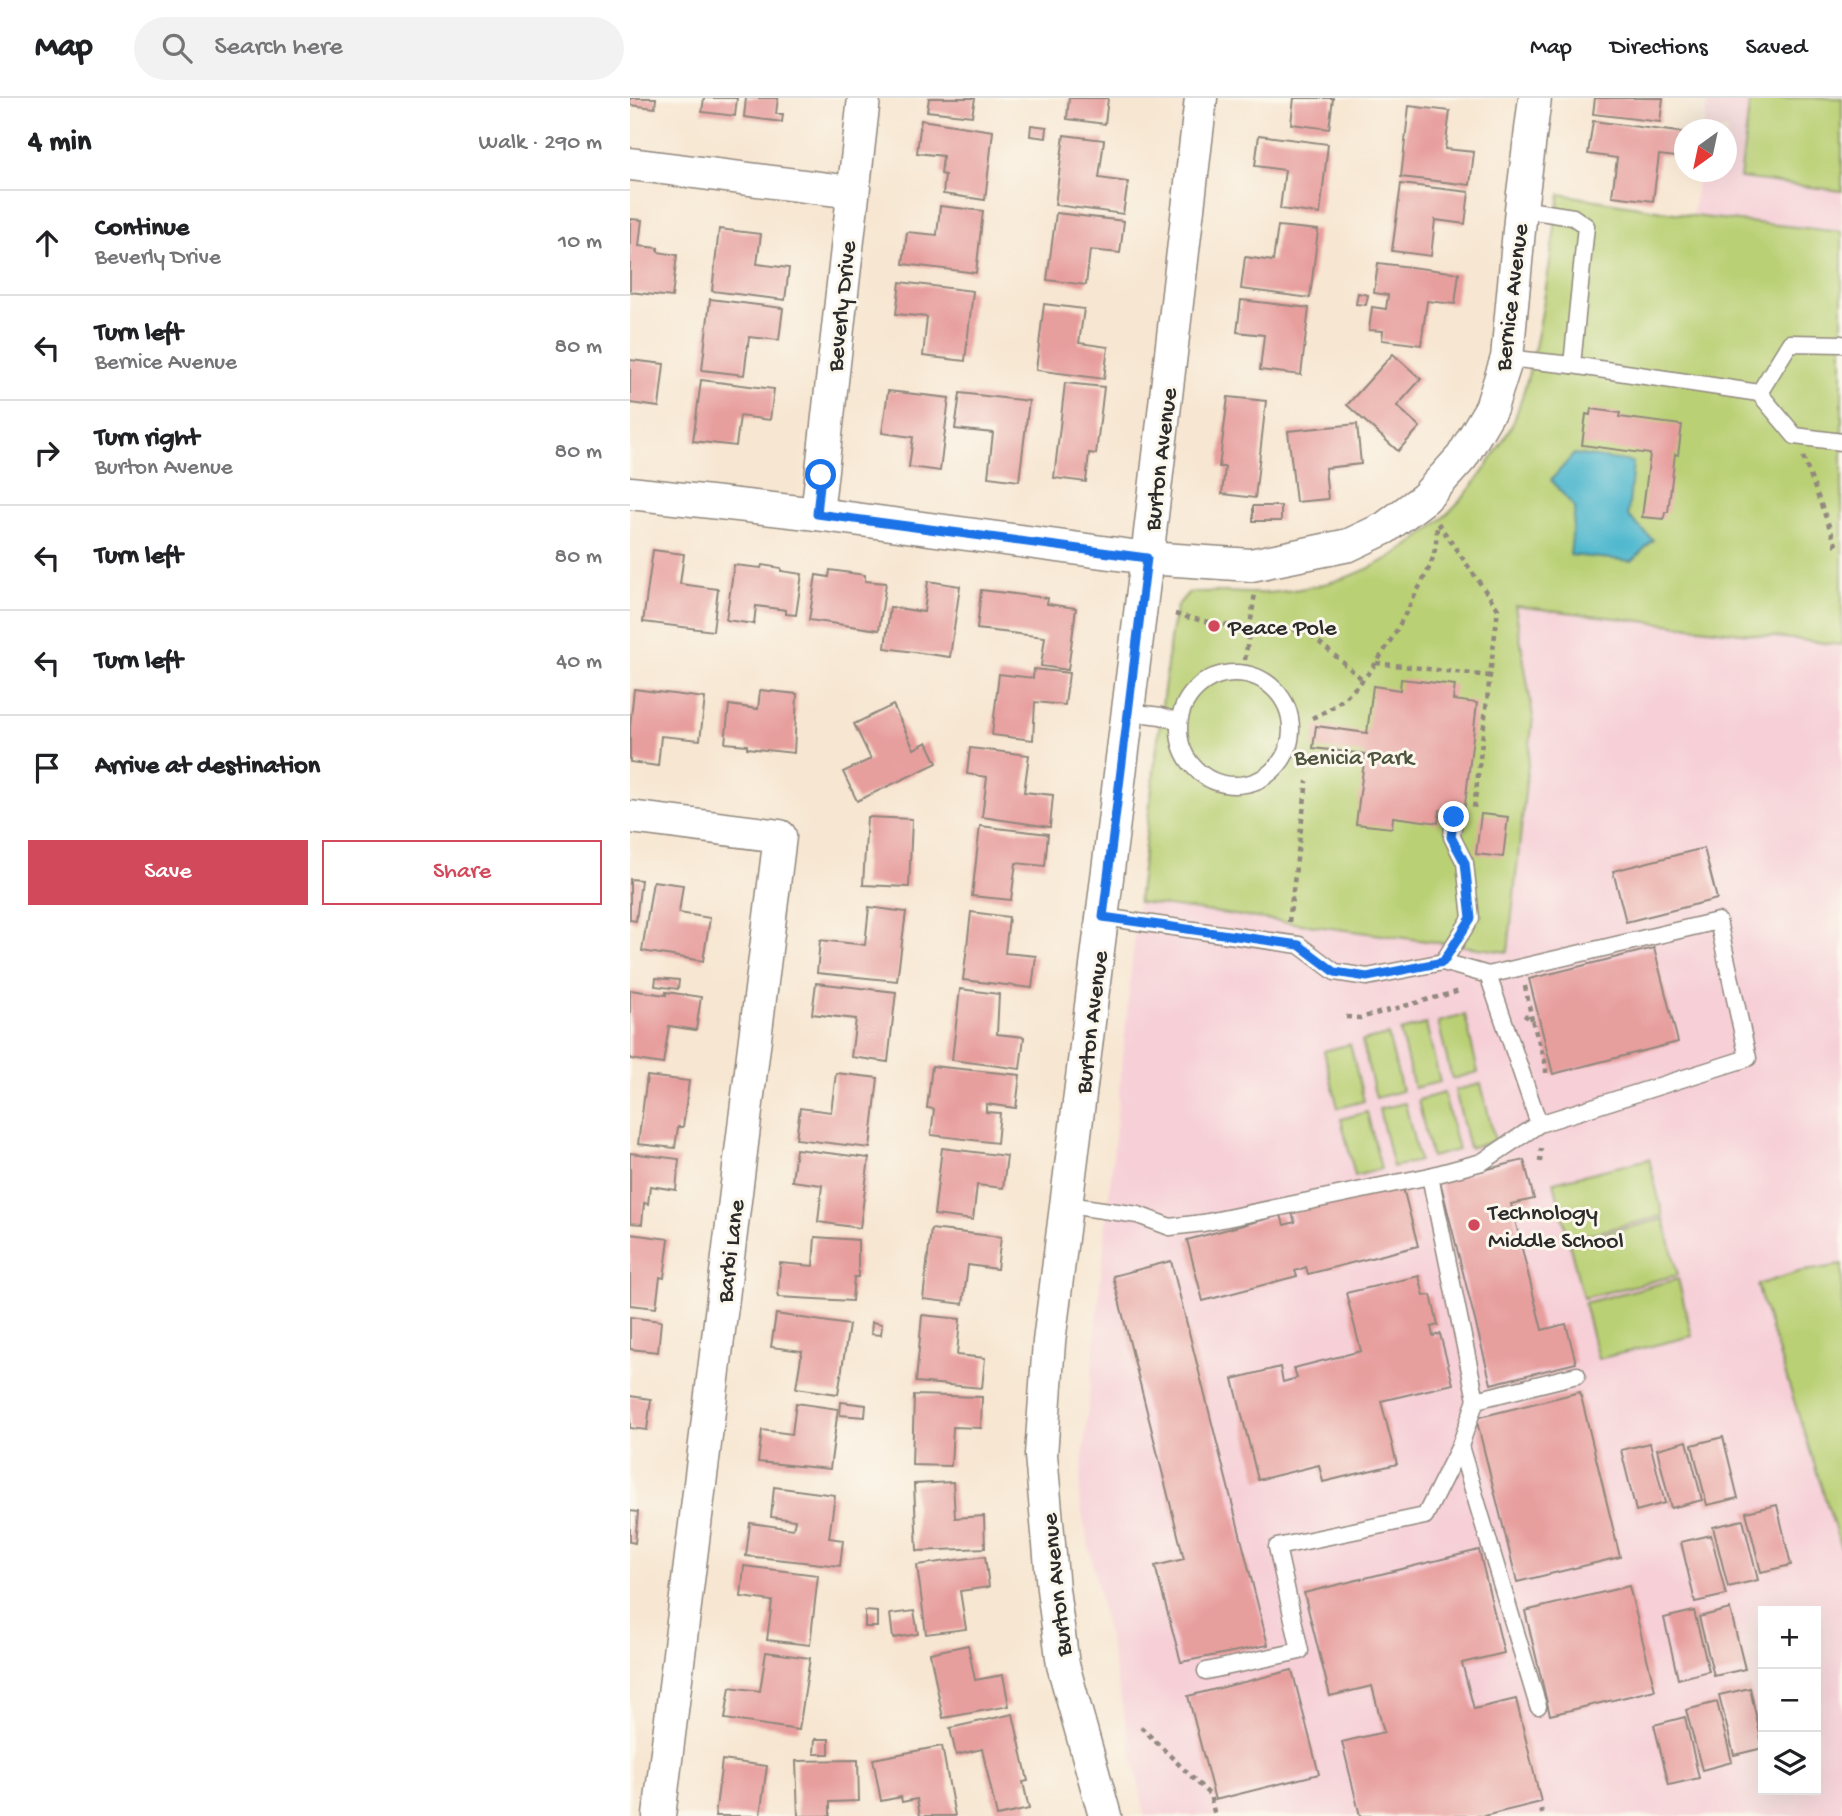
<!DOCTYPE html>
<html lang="en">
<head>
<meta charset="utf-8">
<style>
  :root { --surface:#fff; --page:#f2f2f2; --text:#202124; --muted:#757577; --line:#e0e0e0; --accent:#d1495b }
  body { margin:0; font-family:"Gochi Hand",sans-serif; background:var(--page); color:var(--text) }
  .controls { position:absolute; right:21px; bottom:21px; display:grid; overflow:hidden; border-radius:0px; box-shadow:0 7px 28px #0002 }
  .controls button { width:63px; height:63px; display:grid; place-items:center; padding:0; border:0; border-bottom:2px solid var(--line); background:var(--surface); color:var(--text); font:35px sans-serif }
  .compass { position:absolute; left:1044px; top:21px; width:63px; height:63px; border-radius:50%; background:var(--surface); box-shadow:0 7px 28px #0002; rotate:213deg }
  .stop { position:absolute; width:21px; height:21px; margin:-16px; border:5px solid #1a73e8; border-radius:50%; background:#fff }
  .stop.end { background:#1a73e8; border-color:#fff; box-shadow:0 2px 7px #0008 }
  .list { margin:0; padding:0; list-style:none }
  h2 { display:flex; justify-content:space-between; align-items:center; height:91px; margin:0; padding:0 28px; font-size:30px }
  h2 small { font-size:23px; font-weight:400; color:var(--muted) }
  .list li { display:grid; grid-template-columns:46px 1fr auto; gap:21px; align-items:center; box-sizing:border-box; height:105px; padding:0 28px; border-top:2px solid var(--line) }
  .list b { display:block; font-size:26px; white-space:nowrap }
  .list p { margin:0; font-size:23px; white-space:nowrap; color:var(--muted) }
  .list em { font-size:23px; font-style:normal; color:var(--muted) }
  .actions { display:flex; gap:14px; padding:21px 28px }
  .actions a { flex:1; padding:16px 0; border:2px solid var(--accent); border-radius:0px; text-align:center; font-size:24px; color:var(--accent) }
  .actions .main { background:var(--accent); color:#fff }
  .icon { flex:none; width:38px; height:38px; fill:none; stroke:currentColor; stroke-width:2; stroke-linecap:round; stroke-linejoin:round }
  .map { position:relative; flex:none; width:1212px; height:1718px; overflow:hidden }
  header { display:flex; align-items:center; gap:42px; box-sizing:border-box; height:98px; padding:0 35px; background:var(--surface); border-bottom:2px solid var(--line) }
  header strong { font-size:33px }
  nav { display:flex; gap:38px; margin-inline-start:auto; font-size:24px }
  .search { width:490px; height:63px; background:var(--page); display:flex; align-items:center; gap:18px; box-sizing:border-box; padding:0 24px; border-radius:38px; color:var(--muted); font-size:26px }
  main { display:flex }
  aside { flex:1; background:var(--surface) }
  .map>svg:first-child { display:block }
</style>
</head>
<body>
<header>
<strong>Map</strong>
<div class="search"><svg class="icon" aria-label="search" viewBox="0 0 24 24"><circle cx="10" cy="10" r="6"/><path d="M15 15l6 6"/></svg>Search here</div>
<nav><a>Map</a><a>Directions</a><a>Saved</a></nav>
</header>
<main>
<aside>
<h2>4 min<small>Walk · 290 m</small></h2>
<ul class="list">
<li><svg class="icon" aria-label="ahead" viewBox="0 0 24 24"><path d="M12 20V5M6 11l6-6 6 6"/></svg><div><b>Continue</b><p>Beverly Drive</p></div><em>10 m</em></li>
<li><svg class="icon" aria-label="left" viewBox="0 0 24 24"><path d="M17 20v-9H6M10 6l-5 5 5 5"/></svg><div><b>Turn left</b><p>Bernice Avenue</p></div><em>80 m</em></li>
<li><svg class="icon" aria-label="right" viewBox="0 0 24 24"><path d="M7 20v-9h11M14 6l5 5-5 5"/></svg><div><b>Turn right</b><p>Burton Avenue</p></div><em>80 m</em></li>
<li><svg class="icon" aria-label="left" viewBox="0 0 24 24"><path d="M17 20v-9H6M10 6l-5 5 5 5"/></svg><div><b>Turn left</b></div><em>80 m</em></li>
<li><svg class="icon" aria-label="left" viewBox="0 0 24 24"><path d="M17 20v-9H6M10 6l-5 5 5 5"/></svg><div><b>Turn left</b></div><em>40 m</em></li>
<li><svg class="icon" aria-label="arrive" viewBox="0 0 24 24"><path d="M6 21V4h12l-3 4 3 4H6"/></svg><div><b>Arrive at destination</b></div></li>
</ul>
<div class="actions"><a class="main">Save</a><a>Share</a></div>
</aside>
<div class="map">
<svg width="1212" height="1718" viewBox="0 0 1212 1718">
  <rect width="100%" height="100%" fill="#fbf7ec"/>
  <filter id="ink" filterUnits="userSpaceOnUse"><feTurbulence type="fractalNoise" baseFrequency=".0143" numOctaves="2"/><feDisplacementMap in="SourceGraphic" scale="14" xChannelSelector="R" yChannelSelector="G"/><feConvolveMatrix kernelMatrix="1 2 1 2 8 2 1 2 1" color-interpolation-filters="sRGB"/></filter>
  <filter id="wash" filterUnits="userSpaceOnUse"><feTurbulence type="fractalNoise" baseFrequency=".00686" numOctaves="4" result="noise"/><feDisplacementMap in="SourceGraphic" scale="28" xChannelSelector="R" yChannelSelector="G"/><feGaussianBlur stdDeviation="1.57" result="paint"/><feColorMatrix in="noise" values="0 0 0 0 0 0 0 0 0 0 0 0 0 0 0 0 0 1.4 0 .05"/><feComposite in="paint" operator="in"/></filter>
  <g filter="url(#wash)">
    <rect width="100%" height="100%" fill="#f7e6d1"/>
    <g fill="#f6cfd7" fill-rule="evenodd">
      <polygon points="1077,0 1212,0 1212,134 1063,118 1068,74 1097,74 1097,32 1074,31"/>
      <path d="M884,508l328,39v1171h-697l-66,-318 59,-596 369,50 26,-235zM1133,1513h53v179h-53z"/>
    </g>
    <g fill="#bad075" stroke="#727e50" stroke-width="2">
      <polygon points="1120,0 1212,0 1212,93 1110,80"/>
      <path d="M930,96l133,22 149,16v413l-327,-39 18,111 -25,235 -370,-50 33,-270 6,-26 11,-13c22,-3 42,0 64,0 20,1 44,-3 63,-7 77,-16 142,-68 182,-136 6,-10 14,-21 18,-32 26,-72 33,-149 45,-224z"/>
      <polygon points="835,917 848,974 822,981 808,924"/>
      <polygon points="796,926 810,984 784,990 770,933"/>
      <polygon points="758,937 772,993 746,1000 732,943"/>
      <polygon points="720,946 734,1003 708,1010 694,953"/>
      <polygon points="851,986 865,1043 839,1050 825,992"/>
      <polygon points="814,995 828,1052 801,1059 788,1002"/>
      <polygon points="775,1005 789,1063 763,1069 749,1011"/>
      <polygon points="737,1014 751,1071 725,1078 711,1021"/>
      <polygon points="1019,1061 1033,1118 938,1141 924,1084"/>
      <polygon points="1034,1121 1048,1177 953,1200 939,1144"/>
      <polygon points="1212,1167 1212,1453 1127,1187 1168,1174"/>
      <polygon points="1048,1181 1062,1238 968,1261 954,1205"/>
    </g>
    <polygon fill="#50b8ce" stroke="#3e727c" stroke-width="2" points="944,356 1003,364 998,418 1023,442 1002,463 940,457 945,410 921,382"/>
    <g id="blocks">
      <g fill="#e79f9e">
        <polygon points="0,0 26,0 25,10 0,7"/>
        <polygon points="74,0 107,0 105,18 72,14"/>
        <polygon points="116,0 148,0 146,16 153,16 152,24 114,19"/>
        <polygon points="299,0 345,0 342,18 297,13"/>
        <polygon points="439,0 478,0 475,26 437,21"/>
        <polygon points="664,0 703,0 699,31 661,26"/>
        <polygon points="965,0 1033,0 1030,24 963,16"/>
        <polygon points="779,8 820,13 815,51 844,54 840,87 771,79"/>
        <polygon points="291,22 363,33 355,102 313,96 315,77 311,76 313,58 287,55"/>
        <polygon points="963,23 1055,35 1055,60 1029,57 1023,103 982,98 987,60 958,56"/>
        <polygon points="401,27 417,29 416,40 400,38"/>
        <polygon points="434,37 474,42 469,80 498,84 493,116 425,107"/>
        <polygon points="629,37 698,46 690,116 650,111 655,72 625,68"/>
        <polygon points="771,86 839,94 835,126 805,122 801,158 762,153"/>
        <polygon points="310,108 353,113 346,175 273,166 277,134 307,137"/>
        <polygon points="426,115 494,123 490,155 460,152 456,187 417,182"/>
        <polygon points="0,121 12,122 9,148 28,150 28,154 47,157 42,199 0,194"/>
        <polygon points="648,128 688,132 680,200 611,191 615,159 643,163"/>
        <polygon points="89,131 131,136 127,166 159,170 155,202 82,193"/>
        <polygon points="748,165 829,175 825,206 797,203 791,247 752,242 753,233 739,232 742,209 756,211 758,197 744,195"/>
        <polygon points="270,184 343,193 335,263 293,258 297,219 266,216"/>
        <polygon points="728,195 738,197 736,207 726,206"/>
        <polygon points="80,201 153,210 149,242 119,239 114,277 72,272"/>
        <polygon points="611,202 679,210 671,277 630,272 634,237 607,234"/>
        <polygon points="414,206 454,211 449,245 478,249 474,281 406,272"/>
        <polygon points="763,256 791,281 767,308 790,329 768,353 717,307"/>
        <polygon points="0,262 34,266 29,309 0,305"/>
        <polygon points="71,282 144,291 140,322 110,318 106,348 63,343"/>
        <polygon points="435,285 474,289 466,356 459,355 456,384 424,380"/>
        <polygon points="258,293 319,300 310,373 279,369 283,339 252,335"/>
        <polygon points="330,295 399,303 389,383 358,379 363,335 325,331"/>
        <polygon points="598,299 636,303 625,400 592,396 595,369 589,369"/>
        <polygon points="961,311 990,315 989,319 1052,327 1048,357 1045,356 1038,414 1035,414 1034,421 1012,419 1020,356 952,347 956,316 960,317"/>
        <polygon points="727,326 731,366 695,370 698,401 666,404 658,333"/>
        <rect x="623" y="408" width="28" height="15"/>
        <polygon points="23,452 54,456 50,486 88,491 83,533 13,524"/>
        <polygon points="104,467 131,470 132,467 151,470 151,473 172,476 166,517 156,516 156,512 126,508 124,526 96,522"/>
        <polygon points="200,472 235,477 235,483 256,485 249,532 179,522 186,477 199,479"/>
        <polygon points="298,483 330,488 320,559 255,550 260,509 294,514"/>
        <polygon points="351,492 418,500 417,506 446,510 438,572 411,568 415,539 347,531"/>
        <polygon points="404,571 439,575 435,607 405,604 403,642 362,637 369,576 403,580"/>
        <polygon points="771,581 825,587 823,602 847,605 834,715 810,712 808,725 763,719 762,730 726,726 735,656 683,650 686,628 737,635 743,588 770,592"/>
        <polygon points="4,591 75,600 70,642 31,638 28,668 0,664 0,629"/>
        <polygon points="130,592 167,596 164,655 117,650 117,647 95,645 99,607 128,611"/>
        <polygon points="263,607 284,651 297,644 307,665 227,703 213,674 241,661 224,626"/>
        <polygon points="340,650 399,657 394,694 423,697 420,729 352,719 357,679 337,676"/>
        <polygon points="851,716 878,719 873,759 846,756"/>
        <polygon points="237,719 282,721 279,789 233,787"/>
        <polygon points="350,728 418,736 415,768 386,765 381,802 342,798"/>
        <polygon points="1074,750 1087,801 996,824 983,773"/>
        <polygon points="0,781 11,782 6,823 0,822"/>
        <polygon points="23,783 53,787 49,815 80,820 73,863 12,853"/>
        <polygon points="239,809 276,814 267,883 187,875 190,842 235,847"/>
        <polygon points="341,814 379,819 375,855 406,858 402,890 333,882"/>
        <polygon points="1024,850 1048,944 923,976 899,881"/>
        <polygon points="26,880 49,882 48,891 25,888"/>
        <polygon points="186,885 266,894 258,964 221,959 226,921 182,916"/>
        <polygon points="330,891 369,896 367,936 394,939 390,971 322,962"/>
        <polygon points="0,892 36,897 36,894 71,899 66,932 39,928 33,966 0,961"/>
        <polygon points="302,968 390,977 386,1010 356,1006 356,1014 370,1015 367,1045 301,1037 304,1011 297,1010"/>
        <polygon points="206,975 248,980 240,1050 166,1041 170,1010 201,1014"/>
        <polygon points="17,978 59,983 53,1029 48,1029 45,1050 8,1046"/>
        <polygon points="312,1050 377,1058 373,1090 347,1087 343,1122 304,1117"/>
        <polygon points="166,1051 239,1060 230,1130 188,1124 192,1087 162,1083"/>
        <polygon points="0,1055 49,1061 46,1092 20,1088 18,1106 14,1105 12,1126 0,1125"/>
        <polygon points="894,1062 904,1101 881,1106 912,1232 936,1226 946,1265 861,1286 810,1083"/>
        <polygon points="772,1086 788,1148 678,1176 676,1169 665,1173 667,1178 573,1203 557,1142 651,1117 654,1127 665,1124 662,1115"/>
        <polygon points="301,1131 371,1139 367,1171 338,1167 333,1206 293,1201"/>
        <polygon points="0,1136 39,1141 34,1180 30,1179 26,1210 0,1207"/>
        <polygon points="185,1139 228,1142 228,1179 224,1179 222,1203 148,1199 150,1165 183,1168"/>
        <polygon points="541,1163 638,1547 551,1564 525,1468 554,1461 483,1178"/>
        <polygon points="789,1178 794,1198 801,1197 808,1227 801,1229 803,1238 810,1236 823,1286 751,1303 767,1366 693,1384 689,1367 628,1382 603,1281 650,1269 653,1284 667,1280 664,1270 731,1253 716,1195"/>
        <polygon points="146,1216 219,1227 208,1296 166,1290 172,1253 141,1249"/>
        <polygon points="292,1217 330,1221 327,1257 355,1260 352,1290 286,1284"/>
        <polygon points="0,1219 31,1223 28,1254 0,1251"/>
        <polygon points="242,1224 252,1226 251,1237 241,1236"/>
        <polygon points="950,1294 990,1459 887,1484 846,1320"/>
        <polygon points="284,1297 352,1299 351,1330 323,1329 321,1368 282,1367"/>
        <polygon points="0,1298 21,1301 17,1332 0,1330"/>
        <polygon points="211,1304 236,1307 235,1319 210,1317"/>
        <polygon points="166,1305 208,1311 200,1371 128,1364 132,1332 162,1336"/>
        <polygon points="1093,1339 1108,1400 1077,1407 1062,1347"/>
        <polygon points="1057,1343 1072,1402 1041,1410 1027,1351"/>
        <polygon points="1020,1345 1035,1405 1006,1413 991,1352"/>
        <polygon points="323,1384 325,1420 354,1418 355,1450 287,1453 284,1386"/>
        <polygon points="144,1389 205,1397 199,1440 213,1442 210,1468 116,1458 120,1425 163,1431 165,1422 141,1419"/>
        <polygon points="1147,1407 1161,1467 1131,1474 1116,1414"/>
        <polygon points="0,1413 8,1414 5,1445 0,1444"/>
        <polygon points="1113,1422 1128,1482 1098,1489 1083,1429"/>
        <polygon points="1081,1437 1096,1497 1065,1504 1051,1444"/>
        <polygon points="849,1452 874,1555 832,1565 844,1611 886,1601 911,1704 854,1718 730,1718 712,1644 754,1634 752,1627 742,1588 700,1598 674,1495"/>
        <polygon points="355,1458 359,1489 330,1493 336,1531 296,1536 287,1467"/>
        <polygon points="114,1468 188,1477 180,1547 137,1542 142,1503 111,1499"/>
        <polygon points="999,1488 1025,1592 920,1617 895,1513"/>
        <polygon points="1100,1511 1115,1571 1084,1578 1069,1519"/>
        <polygon points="235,1513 247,1514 247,1529 235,1529"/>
        <polygon points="284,1513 288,1536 263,1540 260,1516"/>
        <polygon points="1064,1513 1079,1573 1048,1581 1034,1520"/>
        <polygon points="338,1547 345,1582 373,1577 379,1608 313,1620 300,1555"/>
        <polygon points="136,1554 180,1560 169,1632 95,1621 100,1589 130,1593"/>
        <polygon points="662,1572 689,1676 585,1702 558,1598"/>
        <polygon points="1120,1590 1133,1650 1104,1657 1089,1597"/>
        <polygon points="1087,1604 1102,1664 1072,1672 1056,1612"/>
        <polygon points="383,1616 398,1683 393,1684 399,1711 367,1718 352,1651 326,1657 320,1630"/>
        <polygon points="1055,1619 1069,1680 1039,1687 1024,1627"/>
        <polygon points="185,1641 199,1641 199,1656 184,1656"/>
        <polygon points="312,1648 325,1718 290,1718 287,1701 272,1704 271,1699 251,1703 243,1661"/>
        <polygon points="92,1662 137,1668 130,1718 85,1718"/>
        <polygon points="228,1662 229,1703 200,1704 200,1718 168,1718 166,1663"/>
      </g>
    </g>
  </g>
  <g filter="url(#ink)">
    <use href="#blocks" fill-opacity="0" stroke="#91887e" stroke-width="2"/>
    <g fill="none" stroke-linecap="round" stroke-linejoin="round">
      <g stroke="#91887e" stroke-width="19">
        <g id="lane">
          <polyline points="891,111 943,119 956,128 942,267"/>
          <polyline points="877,260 942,267 1129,295 1165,338 1212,344"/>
          <polyline points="1129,295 1160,245 1212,246"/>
          <circle cx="605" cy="631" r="56"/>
          <polyline points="498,614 531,618 549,624"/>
          <polyline points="473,819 669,847 705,874 737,879 813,864 858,877 909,1026"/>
          <polyline points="813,864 841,820 835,765 822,739 824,719"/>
          <polyline points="438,1107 508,1117 540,1129 573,1125 800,1078"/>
          <polyline points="846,1302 800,1078 852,1064 909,1026 1118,960 1088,823 858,877"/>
          <polyline points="830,1348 908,1608"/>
          <polyline points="576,1573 670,1553 647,1449 795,1418 830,1348 846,1302 947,1277"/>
        </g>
      </g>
      <g stroke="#91887e" stroke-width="35">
        <g id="street">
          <polyline points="0,66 222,94"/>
          <polyline points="0,395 187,416 517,460 621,467 719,447 755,430 795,400 832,359 861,310 877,260 891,111 905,0"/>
          <polyline points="187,416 234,0"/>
          <polyline points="0,719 150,738 29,1718"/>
          <polyline points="475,1718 433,1567 423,1491 411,1357 419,1244 517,460 571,0"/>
        </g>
      </g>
      <g stroke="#91887e" stroke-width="4.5" stroke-dasharray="5 5" stroke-linecap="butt">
        <polyline points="1173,359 1207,449"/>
        <polyline points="808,425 868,511 844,710"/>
        <path d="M545,516c45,12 84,17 130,16l57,49"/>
        <polyline points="615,562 625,495"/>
        <polyline points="746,565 860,578"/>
        <path d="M682,620c51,-22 78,-74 102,-121 7,-14 17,-29 20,-44 3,-8 2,-18 3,-27"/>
        <polyline points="659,824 677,683"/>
        <polyline points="895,888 902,922"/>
        <polyline points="894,917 902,922 916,967 916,975"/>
        <polyline points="716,919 730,920 830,893"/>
        <polyline points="910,1064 911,1050"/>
        <polyline points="511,1629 580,1697 585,1718"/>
        <polyline points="911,1711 913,1718"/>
      </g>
      <use href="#lane" stroke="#fff" stroke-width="16"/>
      <use href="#street" stroke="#fff" stroke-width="32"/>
    </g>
  </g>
  <g fill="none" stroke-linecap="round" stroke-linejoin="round" filter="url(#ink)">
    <polyline stroke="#1a73e8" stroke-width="9" points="191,377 187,416 517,460 473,819 669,847 705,874 737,879 813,864 841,820 835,765 821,739 824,719"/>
  </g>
  <g fill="#d1495b" stroke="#fbf7ec" stroke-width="2.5">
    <circle cx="584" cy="528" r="7"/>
    <circle cx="844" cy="1127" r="7"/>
  </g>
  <g text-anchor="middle" stroke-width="6" stroke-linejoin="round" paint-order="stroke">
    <g font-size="24" fill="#2b2b2b" stroke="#fbf7ec">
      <text transform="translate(880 199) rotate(-83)" y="8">Bernice Avenue</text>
      <text transform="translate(210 208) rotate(-84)" y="8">Beverly Drive</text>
      <text transform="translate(529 361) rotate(-83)" y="8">Burton Avenue</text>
      <text transform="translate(460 924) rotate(-83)" y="8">Burton Avenue</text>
      <text transform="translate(99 1153) rotate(-83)" y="8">Barbi Lane</text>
      <text transform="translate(425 1487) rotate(-96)" y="8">Burton Avenue</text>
    </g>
    <g font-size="24" fill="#2b2b2b" stroke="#fbf7ec" text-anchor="start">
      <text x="598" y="536">Peace Pole</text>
      <text x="858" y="1121">Technology<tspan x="858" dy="28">Middle School</tspan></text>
    </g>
    <g font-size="24" fill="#4f543e" stroke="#fbf7ec">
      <text x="724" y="666">Benicia Park</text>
    </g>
  </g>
</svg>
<div class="controls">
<button>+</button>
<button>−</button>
<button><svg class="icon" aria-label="layers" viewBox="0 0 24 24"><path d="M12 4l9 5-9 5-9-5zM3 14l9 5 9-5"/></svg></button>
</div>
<svg class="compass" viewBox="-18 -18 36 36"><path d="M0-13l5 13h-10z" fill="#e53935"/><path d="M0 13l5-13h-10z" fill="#757577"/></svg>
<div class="stop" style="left:191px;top:377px"></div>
<div class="stop end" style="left:824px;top:719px"></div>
</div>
</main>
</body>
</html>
